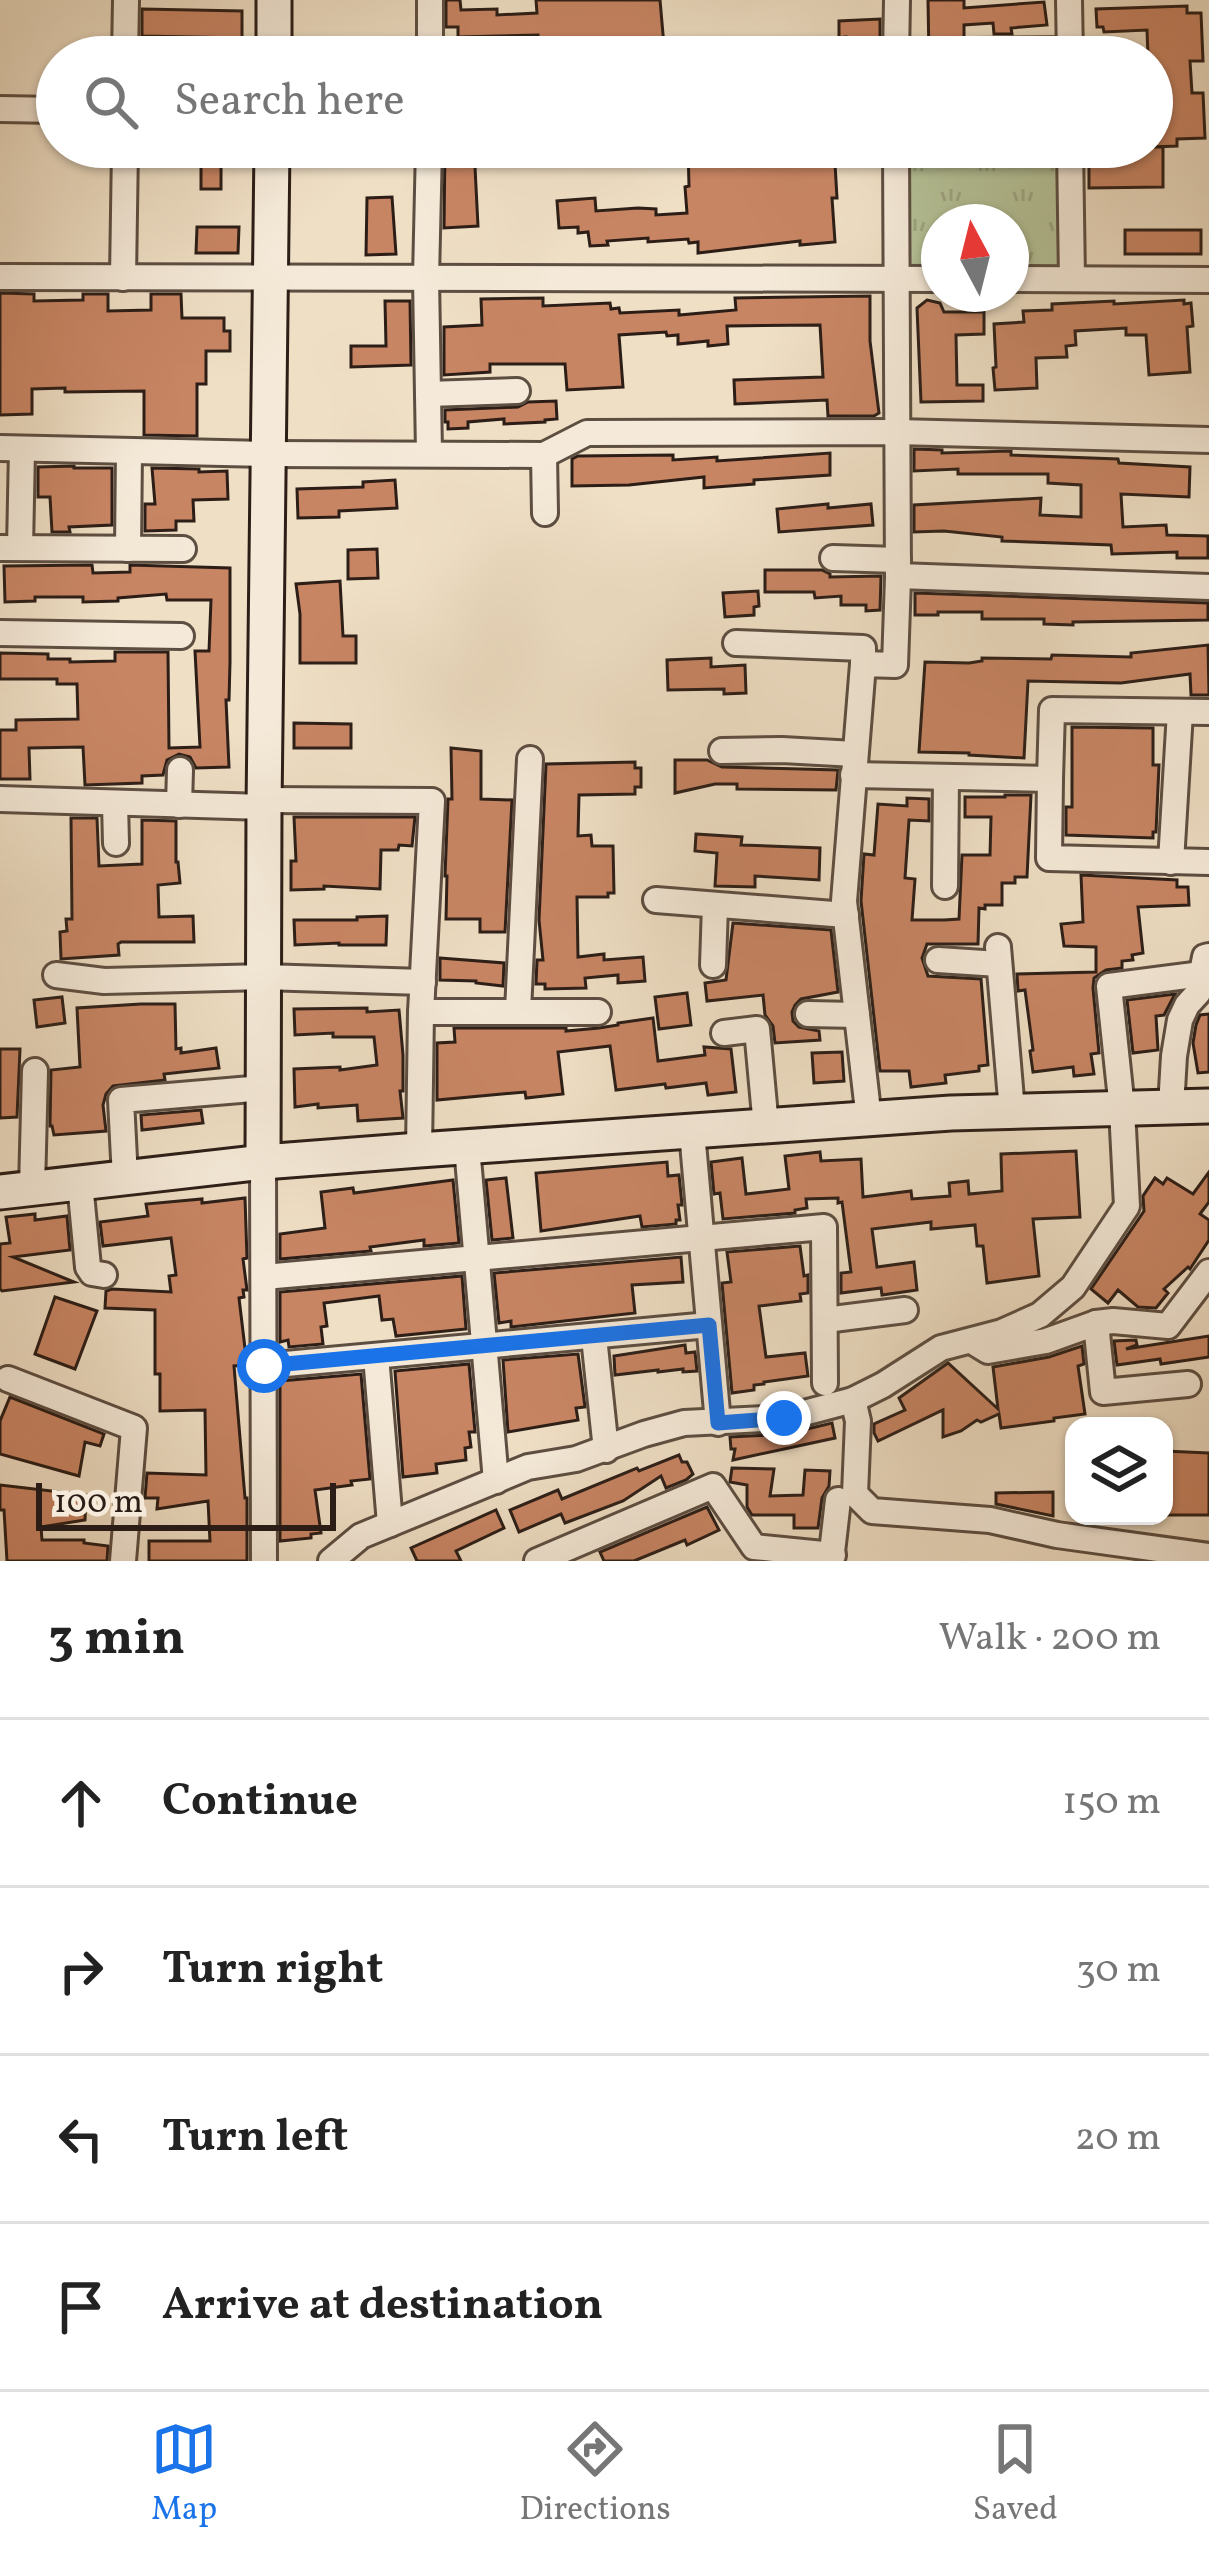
<!DOCTYPE html>
<html lang="en">
<head>
<meta charset="utf-8">
<style>
  :root { --surface:#fff; --page:#f6f6f6; --text:#222; --muted:#767676; --line:#e0e0e0; --accent:#1a73e8 }
  body { margin:0; font-family:Vollkorn,serif; background:var(--page); color:var(--text) }
  .controls { position:absolute; right:36px; bottom:36px; display:grid; overflow:hidden; border-radius:24px; box-shadow:0 3px 9px #0004 }
  .controls button { width:108px; height:108px; display:grid; place-items:center; padding:0; border:0; border-bottom:3px solid var(--line); background:var(--surface); color:var(--text); font:60px sans-serif }
  .compass { position:absolute; left:921px; top:204px; width:108px; height:108px; border-radius:50%; background:var(--surface); box-shadow:0 3px 9px #0004; rotate:353deg }
  .scale { position:absolute; left:36px; bottom:30px; width:300px; box-sizing:border-box; padding-left:12px; border:6px solid #2c1e17; border-top:0; font-size:33px; line-height:42px; white-space:nowrap; color:#2c1e17; -webkit-text-stroke:9px #f5ead9; paint-order:stroke }
  .stop { position:absolute; width:36px; height:36px; margin:-27px; border:9px solid #1a73e8; border-radius:50%; background:#fff }
  .stop.end { background:#1a73e8; border-color:#fff; box-shadow:0 3px 12px #0008 }
  .list { margin:0; padding:0; list-style:none }
  h2 { display:flex; justify-content:space-between; align-items:center; height:156px; margin:0; padding:0 48px; font-size:51px }
  h2 small { font-size:39px; font-weight:400; color:var(--muted) }
  .list li { display:grid; grid-template-columns:78px 1fr auto; gap:36px; align-items:center; box-sizing:border-box; height:168px; padding:0 48px; border-top:3px solid var(--line) }
  .list b { display:block; font-size:45px; white-space:nowrap }
  .list em { font-size:39px; font-style:normal; color:var(--muted) }
  .icon { flex:none; width:66px; height:66px; fill:none; stroke:currentColor; stroke-width:2; stroke-linecap:round; stroke-linejoin:round }
  .map { position:relative; flex:none; width:1209px; height:1561px; overflow:hidden }
  .search { position:absolute; background:var(--surface); box-shadow:0 3px 9px #0004; left:36px; right:36px; top:36px; height:132px; display:flex; align-items:center; gap:30px; box-sizing:border-box; padding:0 42px; border-radius:66px; color:var(--muted); font-size:45px }
  .sheet { height:828px; background:var(--surface) }
  nav { display:flex; justify-content:space-around; align-items:center; box-sizing:border-box; height:168px; border-top:3px solid var(--line); background:var(--surface); font-size:33px; color:var(--muted) }
  nav a { display:grid; justify-items:center; gap:6px }
  nav .on { color:var(--accent) }
  .map>svg:first-child { display:block }
</style>
</head>
<body>
<div class="map">
<svg width="1209" height="1561" viewBox="0 0 1209 1561">
  <defs>
    <pattern id="park-tufts" width="24" height="20" patternUnits="userSpaceOnUse" patternTransform="scale(3)"><rect width="24" height="20" fill="#b5c298"/><path d="M3 7l-1-3M5 7V3M7 7l1-3M15 17l-1-3M17 17v-4M19 17l1-3" fill="none" stroke="#9ca682"/></pattern>
  </defs>
  <rect width="100%" height="100%" fill="#efdfc5"/>
  <filter id="stains"><feTurbulence type="fractalNoise" baseFrequency=".00167" numOctaves="4"/><feColorMatrix values="0 0 0 0 .2 0 0 0 0 .09 0 0 0 0 .02 0 0 0 .5 -.17"/></filter>
  <radialGradient id="worn" r=".72"><stop offset=".6" stop-color="#630" stop-opacity="0"/><stop offset="1" stop-color="#630" stop-opacity=".3"/></radialGradient>
  <polygon fill="url(#park-tufts)" stroke="#707058" stroke-width="3" points="909,147 1059,147 1059,272 1011,270 1011,222 939,222 939,268 909,267"/>
  <g fill="#c88564" stroke="#2c1e17" stroke-width="3">
    <polygon points="446,0 460,0 461,10 497,9 497,15 537,13 536,0 660,0 665,57 618,57 617,42 539,46 538,35 458,37 458,27 446,27"/>
    <polygon points="928,0 964,0 964,8 1044,2 1047,25 1011,28 1012,34 994,34 993,23 964,25 964,39 959,50 960,57 929,57"/>
    <polygon points="1187,6 1187,13 1201,13 1203,61 1190,61 1192,93 1203,93 1205,138 1177,139 1177,146 1152,147 1152,57 1148,57 1147,30 1104,32 1103,27 1097,27 1096,9"/>
    <polygon points="142,9 242,11 242,38 142,36"/>
    <polygon points="880,19 880,57 850,57 846,37 839,38 839,21"/>
    <rect x="201" y="147" width="20" height="42"/>
    <polygon points="445,147 548,147 549,156 475,167 478,226 444,228"/>
    <polygon points="688,147 834,147 837,198 832,198 835,242 800,245 800,241 698,253 698,242 689,243 688,239 648,242 648,238 607,241 608,245 590,246 588,232 578,233 578,227 559,228 557,201 595,198 596,211 638,208 656,209 656,215 687,213 685,187 689,186"/>
    <polygon points="1102,147 1163,147 1163,187 1089,188 1089,163 1103,163"/>
    <polygon points="392,197 396,254 366,255 367,198"/>
    <polygon points="197,227 239,227 238,253 196,253"/>
    <rect x="1125" y="230" width="76" height="24"/>
    <polygon points="0,293 34,294 34,301 83,300 83,294 108,294 108,311 151,310 151,294 181,294 182,318 224,318 224,331 230,331 230,351 206,351 206,384 197,384 197,436 144,435 144,391 65,392 65,388 32,389 32,414 0,415"/>
    <polygon points="870,296 870,341 879,413 874,416 828,416 827,400 735,404 734,380 823,377 820,325 727,326 728,344 708,346 708,341 678,344 678,335 667,336 666,332 619,335 623,387 567,390 565,364 490,364 490,372 444,375 444,327 482,325 481,299 543,298 543,306 610,303 611,309 619,308 620,313 679,310 679,315 736,310 735,298"/>
    <polygon points="927,300 940,303 944,312 984,312 984,334 956,335 957,385 983,385 983,401 921,402 917,308"/>
    <polygon points="1184,300 1184,304 1191,303 1193,326 1187,327 1190,372 1149,375 1146,335 1126,335 1126,328 1075,331 1076,345 1066,346 1067,357 1036,358 1037,388 995,390 993,368 996,367 994,324 1024,322 1023,311 1052,310 1052,304 1114,301 1114,304"/>
    <polygon points="385,301 410,301 411,365 351,367 351,346 386,346"/>
    <polygon points="556,401 557,419 545,420 545,422 504,424 504,419 468,422 468,428 448,429 448,422 445,422 445,410 518,407 528,402"/>
    <polygon points="914,449 942,450 942,453 1011,451 1011,455 1118,459 1119,463 1190,467 1189,497 1121,494 1123,527 1166,525 1167,535 1208,536 1208,558 1177,558 1177,552 1112,554 1111,545 1002,541 1002,537 944,531 914,532 914,505 1041,498 1040,515 1081,517 1081,485 1048,483 1048,474 958,474 958,469 914,471"/>
    <polygon points="830,453 830,475 754,480 754,484 704,488 704,477 629,485 572,486 572,459 578,456 673,455 673,460 717,457 717,461"/>
    <polygon points="74,466 74,468 112,468 112,525 69,527 70,532 52,532 50,497 38,497 38,467"/>
    <polygon points="152,468 199,469 199,472 227,471 228,499 193,500 194,521 176,521 176,530 145,531 145,504 155,504"/>
    <polygon points="395,480 397,508 339,511 339,517 298,518 297,489 363,487 363,482"/>
    <polygon points="828,504 828,508 871,504 873,525 779,532 777,509"/>
    <polygon points="377,549 378,578 348,579 348,550"/>
    <polygon points="92,565 93,573 130,572 130,565 230,568 230,662 229,700 226,700 229,767 196,768 190,757 179,754 167,760 163,775 142,776 142,783 85,785 83,747 29,748 30,779 0,779 0,730 16,730 16,720 78,719 77,684 57,684 57,679 0,679 0,653 48,654 48,659 70,659 70,662 115,661 115,652 168,652 169,748 200,747 195,651 209,651 211,600 167,600 166,594 118,598 118,601 83,602 83,597 35,597 35,601 5,602 4,566"/>
    <polygon points="765,570 822,570 830,574 830,577 881,576 880,610 866,611 866,605 841,605 841,596 815,598 814,592 765,592"/>
    <polygon points="340,581 343,636 356,636 356,663 300,663 300,614 296,584"/>
    <polygon points="758,591 759,606 754,607 754,615 725,617 723,593"/>
    <polygon points="915,593 1208,603 1208,620 1073,622 1073,625 1044,624 1044,619 982,619 982,612 938,612 938,615 915,615"/>
    <polygon points="1208,645 1209,695 1191,695 1190,674 1121,683 1028,681 1024,758 969,755 969,753 919,752 925,662 969,663 982,661 982,658 1051,659 1052,655 1131,657 1131,653"/>
    <polygon points="711,658 711,667 745,665 746,693 724,694 724,689 668,690 667,660"/>
    <polygon points="294,723 351,724 351,748 294,748"/>
    <polygon points="1072,727 1153,728 1153,765 1159,765 1156,832 1153,832 1153,838 1066,835 1066,807 1072,807"/>
    <polygon points="451,748 481,751 481,799 512,800 505,932 480,932 480,919 446,919 447,876 445,876 448,799 452,799"/>
    <polygon points="675,760 707,760 722,767 838,770 836,790 737,789 737,784 715,784 675,793"/>
    <polygon points="635,762 635,768 641,768 641,787 635,787 635,794 579,795 578,836 591,835 592,846 613,846 614,893 608,893 608,897 577,897 578,957 604,954 604,960 643,957 645,981 618,983 618,975 585,978 586,988 545,989 545,984 536,984 537,960 543,960 539,920 546,764"/>
    <polygon points="1005,795 1031,795 1027,877 1015,877 1015,883 1002,883 1002,905 985,905 985,909 979,908 978,944 927,944 922,958 928,976 981,979 988,1065 979,1066 979,1071 945,1075 946,1083 911,1087 909,1071 880,1071 861,901 864,854 874,855 878,804 907,806 907,798 929,799 929,821 909,820 905,878 915,879 912,920 944,920 959,919 962,855 990,855 991,817 965,817 965,797 1005,797"/>
    <polygon points="294,817 415,817 412,846 399,845 398,850 381,850 380,889 324,886 324,889 291,890 291,861 296,861"/>
    <polygon points="71,818 97,818 99,866 142,864 142,820 176,821 176,862 178,862 180,883 158,885 159,917 193,916 194,942 121,942 118,944 119,955 61,959 60,932 67,931 66,919 72,919"/>
    <polygon points="696,834 742,837 741,845 820,848 819,880 755,876 755,887 715,886 717,853 695,851"/>
    <polygon points="1081,875 1177,880 1177,887 1188,887 1189,905 1138,907 1143,953 1132,955 1133,960 1122,961 1122,968 1106,970 1094,978 1093,988 1099,1053 1091,1054 1094,1074 1074,1076 1073,1067 1033,1072 1030,1051 1033,1050 1025,990 1018,991 1017,974 1096,972 1096,947 1064,946 1061,924 1083,922"/>
    <polygon points="387,916 386,945 339,945 339,943 295,945 294,920 357,920 357,917"/>
    <polygon points="733,923 831,930 838,992 801,999 795,1005 792,1012 793,1021 799,1027 819,1031 820,1040 775,1043 773,1026 765,1015 763,995 707,1001 705,983 726,980"/>
    <polygon points="440,958 504,963 503,986 476,983 476,981 440,980"/>
    <polygon points="687,993 691,1025 659,1029 655,997"/>
    <polygon points="1175,994 1164,1015 1156,1016 1158,1050 1133,1053 1127,1000"/>
    <polygon points="62,997 65,1023 37,1027 34,1000"/>
    <polygon points="141,1004 175,1004 176,1049 181,1048 181,1053 216,1048 219,1068 164,1074 165,1080 113,1086 106,1094 103,1105 106,1131 54,1135 52,1126 50,1126 51,1070 80,1067 77,1008"/>
    <polygon points="367,1008 367,1012 399,1010 403,1055 403,1091 400,1091 403,1118 358,1121 357,1105 318,1108 318,1104 295,1107 294,1069 340,1067 340,1070 377,1065 374,1037 333,1037 333,1033 295,1035 294,1009"/>
    <polygon points="1209,1014 1209,1072 1198,1073 1193,1043 1196,1025 1200,1015"/>
    <polygon points="653,1018 658,1061 705,1055 704,1047 731,1049 736,1092 708,1095 706,1083 666,1088 665,1084 616,1090 610,1046 558,1052 563,1094 526,1098 525,1092 437,1100 437,1043 455,1042 454,1028 566,1028 566,1031 599,1028 618,1025 618,1023"/>
    <polygon points="0,1049 20,1049 17,1117 0,1118"/>
    <polygon points="842,1052 844,1081 814,1083 812,1053"/>
    <polygon points="201,1110 203,1123 142,1130 141,1115"/>
    <polygon points="1076,1151 1080,1217 1033,1219 1039,1276 987,1283 983,1246 977,1246 975,1225 931,1229 931,1222 872,1229 877,1267 914,1262 917,1290 882,1295 881,1288 841,1293 841,1273 851,1272 842,1202 838,1203 838,1198 806,1199 807,1208 795,1210 795,1213 723,1219 720,1193 714,1194 711,1162 742,1158 746,1194 789,1189 785,1156 820,1152 821,1161 861,1159 863,1197 911,1191 912,1199 950,1196 949,1183 968,1181 969,1194 1002,1191 1001,1154"/>
    <polygon points="667,1162 668,1176 679,1175 682,1205 678,1205 680,1220 676,1220 676,1224 642,1227 640,1216 541,1231 536,1173"/>
    <polygon points="1209,1172 1209,1202 1200,1214 1209,1220 1209,1240 1190,1269 1188,1267 1164,1289 1168,1293 1156,1308 1138,1307 1118,1290 1108,1303 1091,1289 1144,1211 1143,1196 1155,1178 1163,1184 1167,1178 1193,1194"/>
    <polygon points="506,1178 513,1238 492,1240 486,1180"/>
    <polygon points="453,1180 459,1243 424,1246 424,1240 370,1247 371,1251 280,1259 280,1234 325,1228 321,1192 353,1188 354,1193"/>
    <polygon points="245,1198 247,1258 243,1259 247,1290 243,1290 244,1297 239,1298 247,1365 234,1366 245,1498 247,1498 247,1561 149,1561 149,1541 210,1541 208,1501 157,1509 158,1498 145,1498 147,1473 206,1475 205,1410 160,1411 160,1374 155,1374 155,1310 105,1308 106,1291 112,1289 171,1292 169,1276 176,1275 171,1238 103,1246 100,1222 148,1216 146,1204 202,1199 202,1203"/>
    <polygon points="35,1214 35,1220 67,1216 70,1250 13,1257 74,1282 2,1291 0,1289 0,1244 10,1243 6,1217"/>
    <polygon points="800,1246 804,1276 808,1275 808,1293 800,1294 801,1301 759,1306 766,1357 805,1353 808,1376 764,1382 764,1384 754,1385 754,1390 732,1393 722,1283 731,1282 727,1252"/>
    <polygon points="681,1257 683,1282 632,1285 635,1313 511,1327 511,1321 499,1323 494,1273"/>
    <polygon points="462,1276 466,1329 396,1336 393,1319 382,1320 379,1296 324,1303 327,1326 321,1327 323,1344 289,1347 288,1340 280,1342 280,1292"/>
    <polygon points="55,1297 97,1311 75,1369 35,1354"/>
    <polygon points="1209,1336 1209,1357 1161,1364 1160,1359 1117,1365 1114,1341 1136,1340 1137,1345 1126,1349"/>
    <polygon points="685,1345 686,1353 695,1352 697,1371 683,1372 683,1369 658,1372 658,1370 615,1375 614,1356"/>
    <polygon points="1082,1346 1084,1364 1078,1366 1085,1414 1054,1418 1054,1421 1001,1428 999,1414 981,1422 977,1420 961,1431 943,1437 943,1410 878,1441 874,1433 874,1424 905,1410 899,1398 948,1363 998,1409 993,1367 1049,1357"/>
    <polygon points="578,1354 585,1407 576,1408 578,1420 508,1432 503,1360"/>
    <polygon points="469,1364 475,1432 469,1432 471,1447 465,1448 466,1460 436,1464 437,1473 403,1477 395,1371"/>
    <polygon points="361,1374 370,1479 351,1481 352,1485 315,1490 321,1533 311,1534 311,1538 280,1541 280,1381"/>
    <polygon points="10,1397 104,1434 100,1446 85,1442 79,1476 0,1454 0,1421"/>
    <polygon points="832,1423 835,1438 733,1460 735,1449 731,1449 730,1437 786,1434"/>
    <polygon points="1164,1451 1209,1453 1209,1515 1164,1515"/>
    <polygon points="679,1455 682,1462 687,1462 693,1474 686,1480 666,1488 661,1476 623,1501 565,1523 561,1514 519,1532 510,1510 558,1490 562,1499 637,1468 639,1471"/>
    <polygon points="732,1468 774,1469 770,1496 803,1495 805,1470 830,1471 829,1486 822,1498 818,1528 794,1528 794,1515 752,1515 747,1507 747,1485 730,1482"/>
    <polygon points="0,1485 86,1495 85,1520 41,1527 42,1540 84,1540 84,1543 108,1546 107,1561 7,1561 4,1510 0,1510"/>
    <polygon points="1053,1492 1053,1516 996,1504 996,1493"/>
    <polygon points="707,1507 719,1530 687,1545 685,1540 634,1561 604,1561 600,1552"/>
    <polygon points="496,1510 504,1528 456,1551 461,1561 417,1561 411,1548"/>
  </g>
  <g fill="none" stroke-linecap="round" stroke-linejoin="round">
    <g stroke="#5d4e42" stroke-width="30">
      <g id="street">
        <polyline points="1069,0 1070,57"/>
        <polyline points="975,51 1070,50"/>
        <polyline points="430,56 525,55"/>
        <polyline points="125,57 126,0"/>
        <polyline points="430,57 430,0"/>
        <polyline points="896,57 897,0"/>
        <polyline points="0,109 57,110"/>
        <polyline points="429,147 426,278 429,453"/>
        <polyline points="1070,147 1072,279"/>
        <polyline points="0,277 939,279"/>
        <polyline points="123,278 125,147"/>
        <polyline points="1011,279 1209,280"/>
        <polyline points="428,394 517,391"/>
        <polyline points="0,448 268,454 544,455 587,433 896,432 1209,440"/>
        <polyline points="544,455 545,513"/>
        <polyline points="0,548 183,549"/>
        <polyline points="20,548 22,449"/>
        <polyline points="128,549 129,451"/>
        <polyline points="833,558 898,560"/>
        <polyline points="898,576 1209,587"/>
        <polyline points="0,633 181,636"/>
        <polyline points="736,643 863,648 863,664"/>
        <polyline points="722,751 782,750 855,754"/>
        <polyline points="853,775 1050,779 1052,710 1209,712"/>
        <polyline points="1050,779 1049,858 1209,862"/>
        <polyline points="0,799 264,807"/>
        <polyline points="264,800 432,801 421,1012 419,1150"/>
        <polyline points="115,803 116,843"/>
        <polyline points="179,805 180,770"/>
        <polyline points="1171,862 1180,712"/>
        <polyline points="945,886 946,777"/>
        <polyline points="656,900 846,915"/>
        <polyline points="998,947 1012,1111"/>
        <polyline points="938,960 999,964"/>
        <polyline points="713,965 715,905"/>
        <polyline points="56,975 104,981 263,977 423,982"/>
        <polyline points="518,1011 530,759"/>
        <polyline points="421,1012 598,1012"/>
        <polyline points="808,1014 857,1015"/>
        <polyline points="724,1033 757,1029 766,1127"/>
        <polyline points="1171,1107 1174,1056 1180,1020 1187,1005 1198,993 1205,957 1209,956"/>
        <polyline points="869,1120 844,901 863,664 895,665 898,578 896,147"/>
        <polyline points="692,1132 718,1423"/>
        <polyline points="467,1147 496,1481"/>
        <polyline points="263,1162 264,1561"/>
        <polyline points="125,1178 121,1100 263,1088"/>
        <polyline points="80,1183 88,1267 92,1273 104,1275"/>
        <polyline points="32,1188 35,1071"/>
        <polyline points="264,1277 824,1227 825,1383"/>
        <polyline points="825,1320 905,1310"/>
        <polyline points="1096,1323 1103,1392 1188,1384"/>
        <polyline points="594,1337 606,1450"/>
        <polyline points="975,1343 988,1351 1046,1341 1096,1323 1113,1321 1168,1326 1209,1272"/>
        <polyline points="376,1356 390,1524"/>
        <polyline points="264,1366 709,1325"/>
        <polyline points="8,1379 134,1428 123,1561"/>
        <polyline points="853,1400 858,1421 855,1494 872,1511 990,1520 1057,1535 1209,1556"/>
        <polyline points="331,1561 361,1536 528,1467 576,1459 644,1434 684,1423 785,1418 853,1400 883,1385 941,1348 1002,1332 1040,1315 1073,1287 1127,1206 1122,1109 1109,986 1202,974"/>
        <polyline points="537,1561 713,1486 754,1547 833,1555"/>
        <polyline points="831,1561 838,1500"/>
      </g>
    </g>
    <g stroke="#2c1e17" stroke-width="39">
      <g id="secondary">
        <polyline points="274,57 274,0"/>
        <polyline points="263,1162 264,807 272,147"/>
        <polyline points="0,1192 263,1162 419,1150 951,1113 1209,1106"/>
      </g>
    </g>
    <use href="#street" stroke="#f5ead9" stroke-width="24"/>
    <use href="#secondary" stroke="#f5ead9" stroke-width="33"/>
  </g>
  <g fill="none" stroke-linecap="round" stroke-linejoin="round">
    <polyline stroke="#1a73e8" stroke-width="15" points="264,1366 709,1325 718,1423 784,1418"/>
  </g>
  <rect width="100%" height="100%" filter="url(#stains)"/>
  <rect width="100%" height="100%" fill="url(#worn)"/>
</svg>
<div class="controls">
<button><svg class="icon" aria-label="layers" viewBox="0 0 24 24"><path d="M12 4l9 5-9 5-9-5zM3 14l9 5 9-5"/></svg></button>
</div>
<svg class="compass" viewBox="-18 -18 36 36"><path d="M0-13l5 13h-10z" fill="#e53935"/><path d="M0 13l5-13h-10z" fill="#767676"/></svg>
<div class="scale">100 m</div>
<div class="stop" style="left:264px;top:1366px"></div>
<div class="stop end" style="left:784px;top:1418px"></div>
<div class="search"><svg class="icon" aria-label="search" viewBox="0 0 24 24"><circle cx="10" cy="10" r="6"/><path d="M15 15l6 6"/></svg>Search here</div>
</div>
<section class="sheet">
<h2>3 min<small>Walk · 200 m</small></h2>
<ul class="list">
<li><svg class="icon" aria-label="ahead" viewBox="0 0 24 24"><path d="M12 20V5M6 11l6-6 6 6"/></svg><div><b>Continue</b></div><em>150 m</em></li>
<li><svg class="icon" aria-label="right" viewBox="0 0 24 24"><path d="M7 20v-9h11M14 6l5 5-5 5"/></svg><div><b>Turn right</b></div><em>30 m</em></li>
<li><svg class="icon" aria-label="left" viewBox="0 0 24 24"><path d="M17 20v-9H6M10 6l-5 5 5 5"/></svg><div><b>Turn left</b></div><em>20 m</em></li>
<li><svg class="icon" aria-label="arrive" viewBox="0 0 24 24"><path d="M6 21V4h12l-3 4 3 4H6"/></svg><div><b>Arrive at destination</b></div></li>
</ul>
</section>
<nav>
<a class="on"><svg class="icon" aria-label="map" viewBox="0 0 24 24"><path d="M3 6l6-2 6 2 6-2v14l-6 2-6-2-6 2zM9 4v14M15 6v14"/></svg>Map</a>
<a><svg class="icon" aria-label="directions" viewBox="0 0 24 24"><path d="M12 3l9 9-9 9-9-9zM9 14v-3h6M13 9l2 2-2 2"/></svg>Directions</a>
<a><svg class="icon" aria-label="saved" viewBox="0 0 24 24"><path d="M7 4h10v16l-5-4-5 4z"/></svg>Saved</a>
</nav>
</body>
</html>
